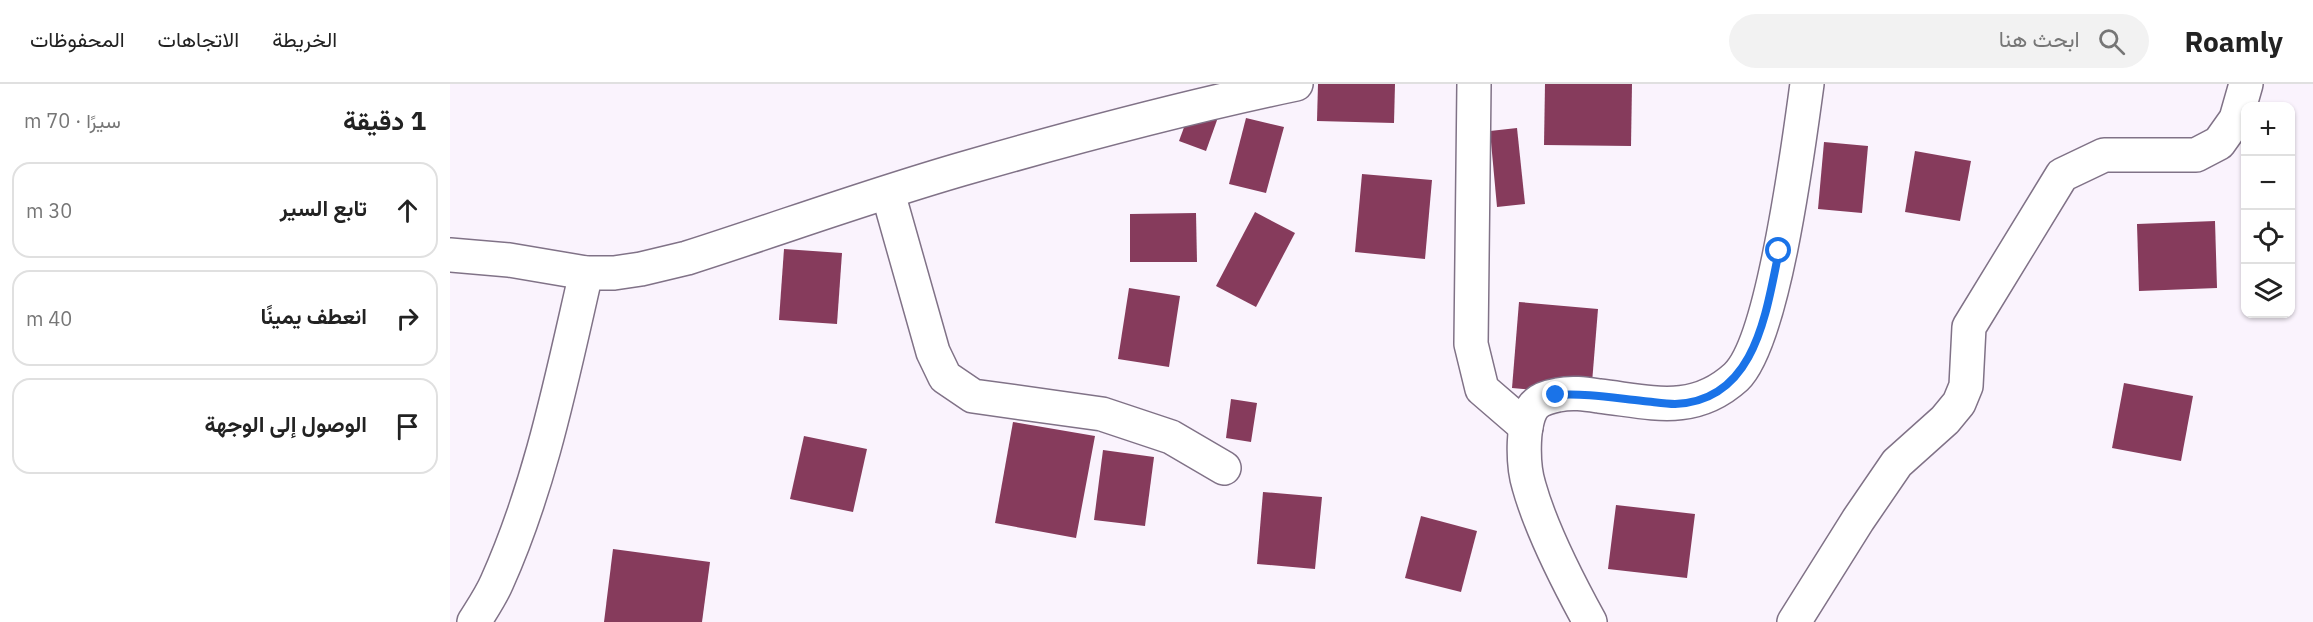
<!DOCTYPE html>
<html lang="ar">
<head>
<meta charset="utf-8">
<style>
  :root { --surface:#fff; --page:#f2f2f2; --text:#222; --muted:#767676; --line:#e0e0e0 }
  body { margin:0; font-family:"IBM Plex Sans",Vazirmatn,sans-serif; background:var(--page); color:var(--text); direction:rtl }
  .controls { position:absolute; right:18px; top:18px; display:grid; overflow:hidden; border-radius:12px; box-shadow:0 2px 4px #0004 }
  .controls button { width:54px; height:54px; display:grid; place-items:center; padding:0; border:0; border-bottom:2px solid var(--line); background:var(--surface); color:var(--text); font:30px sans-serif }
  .stop { position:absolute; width:18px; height:18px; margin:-14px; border:4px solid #1a73e8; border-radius:50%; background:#fff }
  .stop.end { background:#1a73e8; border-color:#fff; box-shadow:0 2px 6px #0008 }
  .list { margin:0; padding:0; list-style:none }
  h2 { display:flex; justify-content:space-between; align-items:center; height:78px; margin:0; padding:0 24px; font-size:26px }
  h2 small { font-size:20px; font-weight:400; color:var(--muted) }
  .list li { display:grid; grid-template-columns:39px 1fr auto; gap:18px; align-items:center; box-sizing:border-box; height:96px; margin:0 12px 12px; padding:0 12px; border:2px solid var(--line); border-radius:18px }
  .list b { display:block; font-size:22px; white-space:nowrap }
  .list em { font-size:20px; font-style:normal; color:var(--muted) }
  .icon { flex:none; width:33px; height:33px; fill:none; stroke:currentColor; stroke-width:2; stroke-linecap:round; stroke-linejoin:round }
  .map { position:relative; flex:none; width:1863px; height:538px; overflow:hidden; direction:ltr }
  header { display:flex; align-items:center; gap:36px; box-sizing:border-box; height:84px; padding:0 30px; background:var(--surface); border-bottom:2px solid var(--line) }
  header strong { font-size:28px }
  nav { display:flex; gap:33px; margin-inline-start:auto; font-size:21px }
  .search { width:420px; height:54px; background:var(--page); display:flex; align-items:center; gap:15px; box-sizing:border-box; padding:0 21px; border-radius:33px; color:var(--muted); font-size:22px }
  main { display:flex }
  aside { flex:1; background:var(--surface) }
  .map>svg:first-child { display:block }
</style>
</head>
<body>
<header>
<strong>Roamly</strong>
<div class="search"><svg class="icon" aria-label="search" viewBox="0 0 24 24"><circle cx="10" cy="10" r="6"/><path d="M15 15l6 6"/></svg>ابحث هنا</div>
<nav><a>الخريطة</a><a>الاتجاهات</a><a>المحفوظات</a></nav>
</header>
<main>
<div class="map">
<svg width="1863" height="538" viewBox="0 0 1863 538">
  <rect width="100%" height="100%" fill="#faf3fd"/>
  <g fill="#863b5c">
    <polygon points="868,0 945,0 944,39 867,37"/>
    <polygon points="1095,0 1182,0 1181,62 1094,61"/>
    <polygon points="744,16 771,25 756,67 729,57"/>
    <polygon points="796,34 834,43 816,109 779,100"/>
    <polygon points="1067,44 1075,120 1047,123 1040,47"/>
    <polygon points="1374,58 1418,62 1412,129 1368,125"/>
    <polygon points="1465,67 1521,77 1510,137 1455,128"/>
    <polygon points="912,90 982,96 975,175 905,168"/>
    <polygon points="805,128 845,149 806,223 766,202"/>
    <polygon points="746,129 747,178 680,178 680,130"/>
    <polygon points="1765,137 1767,204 1689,207 1687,140"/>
    <polygon points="334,165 392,169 387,240 329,236"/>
    <polygon points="679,204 730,212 719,283 668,275"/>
    <polygon points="1069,218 1148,225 1141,311 1062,304"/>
    <polygon points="1674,299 1743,312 1731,377 1662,364"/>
    <polygon points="781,315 807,319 801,358 776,354"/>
    <polygon points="563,338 645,352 626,454 545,439"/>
    <polygon points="354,352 417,365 403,428 340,415"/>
    <polygon points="653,366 704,373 695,442 644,436"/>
    <polygon points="813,408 872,413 865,485 807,480"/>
    <polygon points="1166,421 1245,430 1237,494 1158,485"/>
    <polygon points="971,432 1027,447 1011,508 955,494"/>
    <polygon points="163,465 260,478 252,538 154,538"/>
  </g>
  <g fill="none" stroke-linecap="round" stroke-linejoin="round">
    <g stroke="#807287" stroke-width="36">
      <g id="minor">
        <polyline points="1024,0 1021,260 1032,305 1076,343"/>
        <polyline points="438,109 483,268 495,293 523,312 652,330 721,353 774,384"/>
        <path d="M0,171l59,5 77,13h28l27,-4 46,-11c94,-30 187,-64 282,-91 108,-31 217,-60 327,-83"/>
        <path d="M24,538c8,-13 17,-26 23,-40 44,-98 65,-205 89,-309"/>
        <path d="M1140,538c-22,-40 -49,-93 -61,-136 -6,-19 -9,-70 8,-83 4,-4 15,-7 21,-8 14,-3 27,-1 41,1 52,6 94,20 137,-19 38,-36 63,-235 71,-293"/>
        <polyline points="1344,538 1408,436 1447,379 1495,336 1509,319 1516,302 1519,243 1612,91 1654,71 1746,71 1769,59 1786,35 1796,0"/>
      </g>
    </g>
    <use href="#minor" stroke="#fff" stroke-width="33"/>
  </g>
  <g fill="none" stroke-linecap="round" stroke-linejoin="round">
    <path stroke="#1a73e8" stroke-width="8" d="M1106,311c29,-2 58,3 87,6 11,1 22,3 32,3 81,-3 91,-92 104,-153"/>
  </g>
</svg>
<div class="controls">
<button>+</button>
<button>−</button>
<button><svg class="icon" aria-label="locate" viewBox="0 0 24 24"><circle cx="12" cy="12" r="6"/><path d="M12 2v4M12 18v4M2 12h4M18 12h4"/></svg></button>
<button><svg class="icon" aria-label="layers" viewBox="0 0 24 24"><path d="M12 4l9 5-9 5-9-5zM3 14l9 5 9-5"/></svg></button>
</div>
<div class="stop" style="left:1329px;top:167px"></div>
<div class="stop end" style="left:1106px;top:311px"></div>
</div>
<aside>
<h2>1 دقيقة<small>سيرًا · 70 m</small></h2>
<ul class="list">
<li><svg class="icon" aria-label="ahead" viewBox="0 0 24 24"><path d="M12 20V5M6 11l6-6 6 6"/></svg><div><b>تابع السير</b></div><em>30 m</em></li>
<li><svg class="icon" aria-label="right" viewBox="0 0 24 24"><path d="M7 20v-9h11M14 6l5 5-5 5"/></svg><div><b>انعطف يمينًا</b></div><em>40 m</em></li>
<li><svg class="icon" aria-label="arrive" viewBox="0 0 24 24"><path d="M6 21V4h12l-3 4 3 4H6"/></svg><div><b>الوصول إلى الوجهة</b></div></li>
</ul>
</aside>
</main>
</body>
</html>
